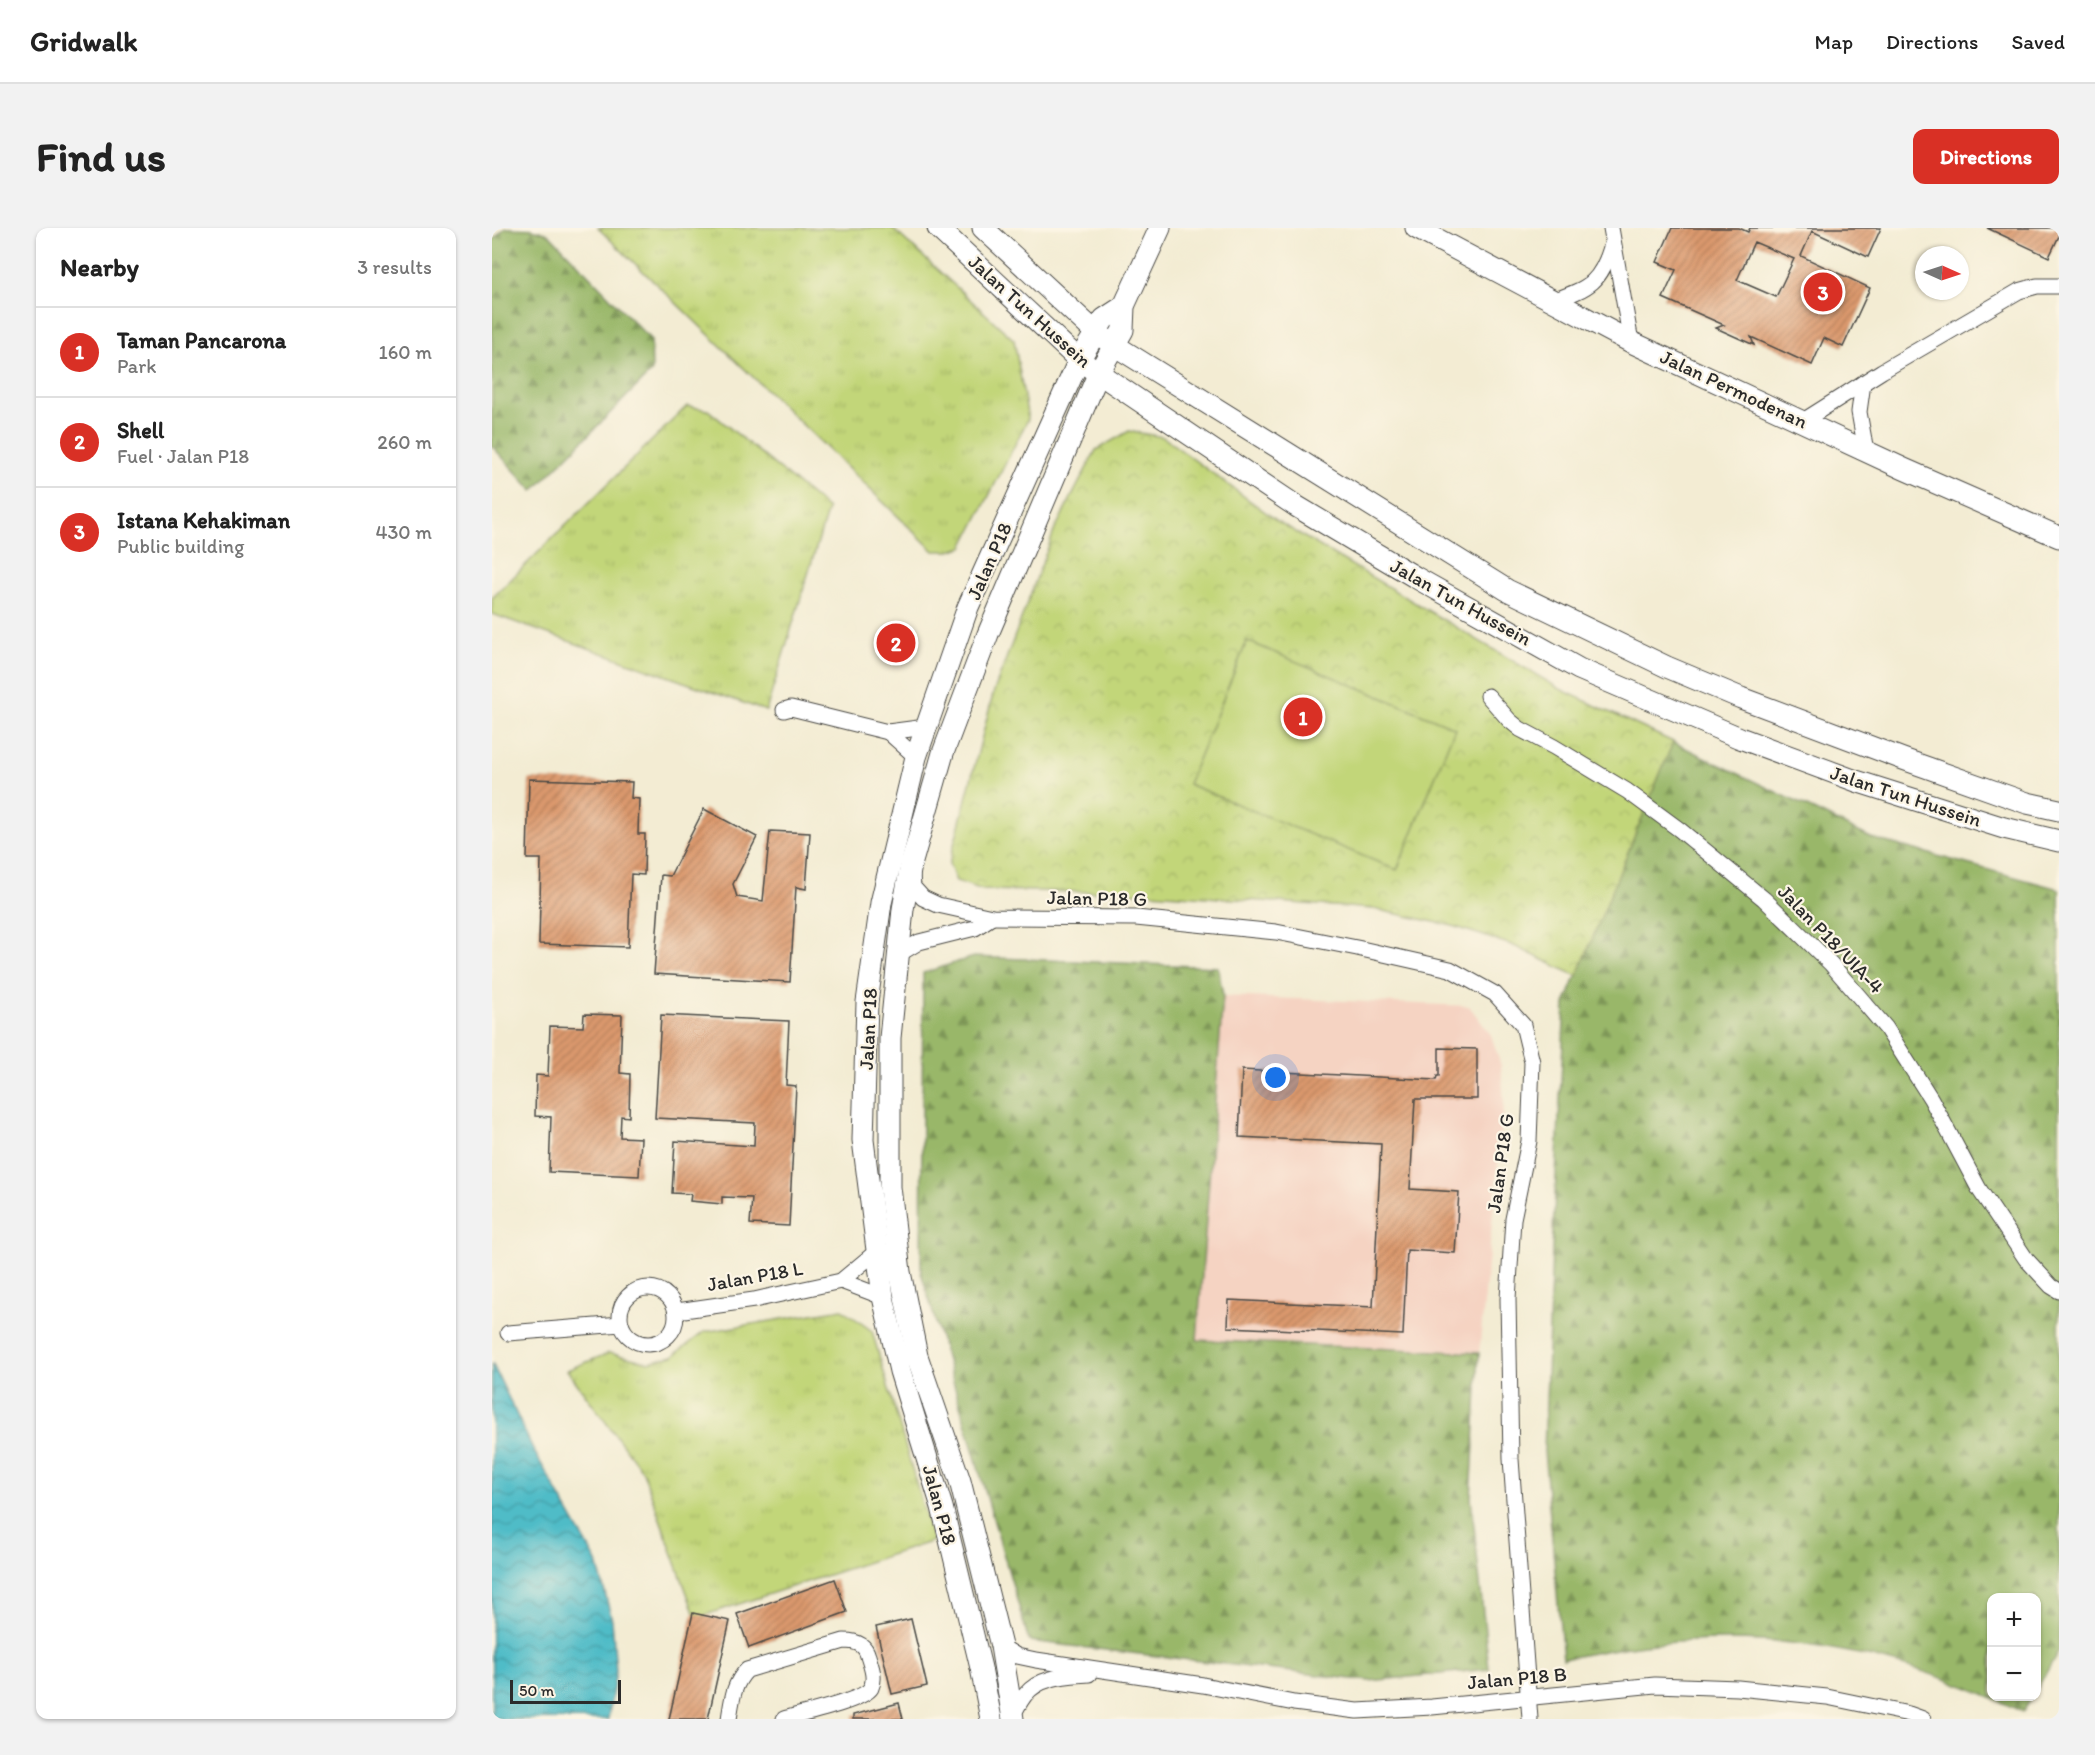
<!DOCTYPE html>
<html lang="en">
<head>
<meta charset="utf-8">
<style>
  :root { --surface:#fff; --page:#f2f2f2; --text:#222; --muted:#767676; --line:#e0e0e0; --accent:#d93025 }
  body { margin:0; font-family:Itim,sans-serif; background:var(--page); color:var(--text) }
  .controls { position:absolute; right:18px; bottom:18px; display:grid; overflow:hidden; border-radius:12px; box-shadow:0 2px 4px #0004 }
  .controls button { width:54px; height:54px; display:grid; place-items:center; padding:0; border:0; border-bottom:2px solid var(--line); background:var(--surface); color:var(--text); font:30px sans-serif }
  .compass { position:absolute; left:1423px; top:18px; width:54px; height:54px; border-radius:50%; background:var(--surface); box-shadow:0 2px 4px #0004; rotate:93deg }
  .scale { position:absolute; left:18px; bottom:15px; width:111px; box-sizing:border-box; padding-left:6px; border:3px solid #2b2b2b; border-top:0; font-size:16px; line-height:21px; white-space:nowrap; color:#2b2b2b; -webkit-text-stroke:4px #fcf5e5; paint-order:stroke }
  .you { position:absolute; left:784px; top:850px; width:21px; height:21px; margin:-15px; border:4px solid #fff; border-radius:50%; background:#1a73e8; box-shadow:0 0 0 9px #1a73e833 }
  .badge { display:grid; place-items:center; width:39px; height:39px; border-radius:50%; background:var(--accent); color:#fff; font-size:20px; font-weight:700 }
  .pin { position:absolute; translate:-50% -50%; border:3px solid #fff; box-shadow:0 2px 6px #0006 }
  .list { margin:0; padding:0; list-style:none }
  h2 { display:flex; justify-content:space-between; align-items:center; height:78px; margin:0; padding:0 24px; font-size:26px }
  h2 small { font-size:20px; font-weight:400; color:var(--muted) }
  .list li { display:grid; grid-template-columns:39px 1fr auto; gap:18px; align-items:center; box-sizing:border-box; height:90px; padding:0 24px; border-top:2px solid var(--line) }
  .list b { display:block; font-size:22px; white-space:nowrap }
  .list p { margin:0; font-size:20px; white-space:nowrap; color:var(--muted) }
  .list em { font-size:20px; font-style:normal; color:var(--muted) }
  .map { position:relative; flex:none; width:1567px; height:1491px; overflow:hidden; border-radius:12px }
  header { display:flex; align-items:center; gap:36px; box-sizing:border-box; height:84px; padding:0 30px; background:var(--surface); border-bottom:2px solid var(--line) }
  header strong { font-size:28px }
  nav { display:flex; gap:33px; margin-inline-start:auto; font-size:21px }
  .intro { display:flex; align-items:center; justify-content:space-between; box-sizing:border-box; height:144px; padding:0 36px }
  h1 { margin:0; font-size:42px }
  .button { padding:15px 27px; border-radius:12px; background:var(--accent); color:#fff; font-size:21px; font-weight:700 }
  main { display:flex; gap:36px; padding:0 36px }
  aside { flex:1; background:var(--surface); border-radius:12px; box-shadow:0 2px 4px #0004 }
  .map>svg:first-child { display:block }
</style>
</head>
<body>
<header>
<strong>Gridwalk</strong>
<nav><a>Map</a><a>Directions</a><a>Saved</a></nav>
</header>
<div class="intro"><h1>Find us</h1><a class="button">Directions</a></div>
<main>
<aside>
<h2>Nearby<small>3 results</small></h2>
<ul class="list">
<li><span class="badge">1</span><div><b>Taman Pancarona</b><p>Park</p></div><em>160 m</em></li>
<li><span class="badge">2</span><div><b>Shell</b><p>Fuel · Jalan P18</p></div><em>260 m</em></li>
<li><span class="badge">3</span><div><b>Istana Kehakiman</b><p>Public building</p></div><em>430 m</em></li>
</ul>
</aside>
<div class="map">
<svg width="1567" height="1491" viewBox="0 0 1567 1491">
  <defs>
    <pattern id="grass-tufts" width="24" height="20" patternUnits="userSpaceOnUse" patternTransform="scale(1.5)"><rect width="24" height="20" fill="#c2d679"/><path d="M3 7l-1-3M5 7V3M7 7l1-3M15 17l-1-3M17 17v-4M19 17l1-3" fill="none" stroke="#a7b869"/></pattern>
    <pattern id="forest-firs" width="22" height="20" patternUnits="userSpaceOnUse" patternTransform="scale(1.5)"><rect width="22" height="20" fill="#99b769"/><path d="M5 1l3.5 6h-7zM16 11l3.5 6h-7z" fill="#7d9557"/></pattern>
    <pattern id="park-crowns" width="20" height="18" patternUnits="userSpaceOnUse" patternTransform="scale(1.5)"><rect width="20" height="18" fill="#c2d679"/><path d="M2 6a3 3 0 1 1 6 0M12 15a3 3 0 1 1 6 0" fill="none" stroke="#a7b869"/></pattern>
    <pattern id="water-waves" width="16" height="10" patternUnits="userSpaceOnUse" patternTransform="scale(1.5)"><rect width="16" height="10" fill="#4fbcc7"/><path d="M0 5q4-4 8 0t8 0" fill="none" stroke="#4299a2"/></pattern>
    <pattern id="building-hatch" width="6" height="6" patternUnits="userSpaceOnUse" patternTransform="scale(1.5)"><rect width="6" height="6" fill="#db996d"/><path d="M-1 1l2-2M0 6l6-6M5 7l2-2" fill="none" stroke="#b27d5a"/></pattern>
  </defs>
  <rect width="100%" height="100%" fill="#fcf5e5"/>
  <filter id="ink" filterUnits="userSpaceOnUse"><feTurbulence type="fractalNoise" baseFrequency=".0167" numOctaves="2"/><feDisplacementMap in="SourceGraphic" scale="12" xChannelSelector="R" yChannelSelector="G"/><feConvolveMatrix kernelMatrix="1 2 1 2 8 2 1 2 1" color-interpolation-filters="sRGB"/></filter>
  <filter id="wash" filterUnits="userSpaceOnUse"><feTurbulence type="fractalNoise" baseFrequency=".008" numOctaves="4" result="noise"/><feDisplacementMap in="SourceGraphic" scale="24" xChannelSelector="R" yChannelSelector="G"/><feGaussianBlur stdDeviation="1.35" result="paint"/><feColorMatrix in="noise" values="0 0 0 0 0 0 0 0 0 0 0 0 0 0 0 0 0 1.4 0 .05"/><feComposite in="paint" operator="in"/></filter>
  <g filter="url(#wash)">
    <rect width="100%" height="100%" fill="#f3ecd3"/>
    <polygon fill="#f5d3c2" points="731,768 977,778 999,807 1009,838 1012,876 987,1125 705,1112"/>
    <g fill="url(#grass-tufts)" stroke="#768052" stroke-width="1.5">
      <polygon points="106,0 400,0 522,112 536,191 471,319 458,323 442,323"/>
      <polygon points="195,178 216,182 336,281 274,483 0,386 0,370"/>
      <polygon points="350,1081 380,1103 441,1313 204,1390 151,1244 75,1142 117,1125 157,1134 181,1128 212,1104"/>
    </g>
    <g fill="url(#forest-firs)" stroke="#62714a" stroke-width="1.5">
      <polygon points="13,0 40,1 57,6 159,112 160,143 41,263 0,218 0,13"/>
      <path d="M1181,514l198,96 188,51v761l-22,39 -1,-91h-44v98l40,1 -9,15c-153,-74 -294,-90 -460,-53l-19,-208 8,-200 13,-247z"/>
      <polygon points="481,729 726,739 731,768 705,1112 987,1125 979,1270 997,1441 877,1453 537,1413 429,1044 431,745"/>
    </g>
    <polygon fill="url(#park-crowns)" stroke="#768052" stroke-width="1.5" points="637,203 671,209 787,294 1068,461 1181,514 1085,748 1020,717 961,698 882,681 659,665 491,662 464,653 457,636 502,463 563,301 604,222"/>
    <polygon fill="#c2d679" stroke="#768052" stroke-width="1.5" points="755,413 963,500 905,642 696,556"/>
    <polygon fill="url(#water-waves)" stroke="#3d7479" stroke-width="1.5" points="0,1135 42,1223 105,1334 120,1392 124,1443 116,1491 0,1491"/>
    <g id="blocks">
      <g fill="url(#building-hatch)" fill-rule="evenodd">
        <path d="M1180,0h67l9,4 2,-4h131l-13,29 -56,-26 -11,25 69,32 -27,59 -19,-9 -12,27 -61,-28 3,8 -38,-17 8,-3 -61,-27 13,-28 -19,-8zM1262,14l40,17 -18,38 -39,-17z"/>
        <polygon points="1495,0 1567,0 1567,8 1557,29"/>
        <polygon points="37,551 140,554 139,570 147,571 146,606 153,606 152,647 139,646 136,719 47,716 49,631 35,631"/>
        <polygon points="212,581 265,609 241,656 245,669 271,673 278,603 318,605 314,661 304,659 298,754 162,746 169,647 178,648"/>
        <polygon points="92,786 130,787 128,845 138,846 137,889 129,888 128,909 149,910 147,948 57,944 59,889 43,888 44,847 56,848 58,798 91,799"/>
        <polygon points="169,787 297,793 294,857 304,858 297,998 258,996 260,970 230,969 230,976 198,973 199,966 180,965 183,913 262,918 263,895 163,890"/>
        <polygon points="947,820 985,821 985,871 923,871 918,961 967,964 963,1025 915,1022 911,1107 736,1099 737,1072 881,1079 889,916 747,909 750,842 944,852 945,848 947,848"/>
        <polygon points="343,1351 355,1384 257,1420 245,1386"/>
        <polygon points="201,1385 238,1393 226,1446 216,1491 177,1491"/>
        <polygon points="419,1391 435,1458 400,1466 384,1399"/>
        <polygon points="407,1475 411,1491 361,1491 361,1487"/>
      </g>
    </g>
  </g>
  <g filter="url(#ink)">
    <use href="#blocks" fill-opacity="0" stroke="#494844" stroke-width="1.5"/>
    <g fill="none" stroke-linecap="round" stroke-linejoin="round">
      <g stroke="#494844" stroke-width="17">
        <g id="street">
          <polyline points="1119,0 1139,114"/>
          <path d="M1061,73c37,-14 48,-18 59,-57"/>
          <polyline points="1371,155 1367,184 1374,223"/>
          <polyline points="1311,193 1390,143 1527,63 1545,58 1567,58"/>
          <polyline points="996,468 1017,492 1028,501 1062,519 1135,563 1188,602 1272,671 1339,736 1394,800 1439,871 1487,961 1534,1031 1559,1058 1567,1063"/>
          <polyline points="292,482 299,480 396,504 434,499"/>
          <polyline points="396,504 424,529"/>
          <polyline points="420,647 421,659 431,670 446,677 500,689 644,690 784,704 865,720 958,741 1003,766 1031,797 1040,834 1037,913 1021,991 1016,1071 1019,1231 1038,1491"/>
          <polyline points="407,726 427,714 483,700 500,689"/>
          <polyline points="349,1053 391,1069"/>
          <circle cx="156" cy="1088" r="28"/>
          <polyline points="185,1083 262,1072 349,1053 385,1023"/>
          <polyline points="16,1105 129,1096"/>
          <polyline points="509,1418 525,1428 544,1432 711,1457 802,1475 865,1483 940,1479 1163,1457 1246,1460 1335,1469 1417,1486 1431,1491"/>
          <path d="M520,1488c4,-6 8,-15 13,-21 15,-19 42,-19 64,-21"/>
          <path d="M237,1491c3,-19 4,-35 18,-49l97,-29c12,0 21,3 24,15 3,10 8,22 3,32 -8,13 -70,26 -87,31"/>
        </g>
      </g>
      <g stroke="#494844" stroke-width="23">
        <g id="secondary">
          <polyline points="446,0 587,132 804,278 923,349 1087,441 1248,510 1364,553 1512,600 1567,613"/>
          <polyline points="491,0 603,104 622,117 1015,362 1175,439 1249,470 1411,531 1535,575 1567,582"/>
          <polyline points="924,0 1139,114 1412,241 1567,309"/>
          <polyline points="499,1491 489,1440 450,1279 408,1143 391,1069 371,912 375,774 389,675 424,529 476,379 587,132 612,91 632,78"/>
          <polyline points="521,1491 509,1418 468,1253 425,1128 408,1044 398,959 398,810 411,681 419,637 451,525 496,406 607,144 631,102 632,78 668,0"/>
        </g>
      </g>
      <use href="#street" stroke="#fff" stroke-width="15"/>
      <use href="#secondary" stroke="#fff" stroke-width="21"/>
    </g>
  </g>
  <g text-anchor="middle" stroke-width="4.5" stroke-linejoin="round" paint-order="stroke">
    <g font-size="20" fill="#2b2b2b" stroke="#fcf5e5">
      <text transform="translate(538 83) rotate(42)" y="7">Jalan Tun Hussein</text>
      <text transform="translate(1242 161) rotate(25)" y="7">Jalan Permodenan</text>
      <text transform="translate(497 333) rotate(-66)" y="7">Jalan P18</text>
      <text transform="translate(969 374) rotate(29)" y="7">Jalan Tun Hussein</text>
      <text transform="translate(1414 568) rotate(18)" y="7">Jalan Tun Hussein</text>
      <text transform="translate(605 670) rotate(1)" y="7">Jalan P18 G</text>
      <text transform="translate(1339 711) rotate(46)" y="7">Jalan P18/UIA-4</text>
      <text transform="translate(376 801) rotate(-87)" y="7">Jalan P18</text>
      <text transform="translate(1008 935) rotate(-82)" y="7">Jalan P18 G</text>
      <text transform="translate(263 1048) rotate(-10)" y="7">Jalan P18 L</text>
      <text transform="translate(448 1277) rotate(75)" y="7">Jalan P18</text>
      <text transform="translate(1025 1450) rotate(-5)" y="7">Jalan P18 B</text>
    </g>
  </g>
</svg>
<div class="controls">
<button>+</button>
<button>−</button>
</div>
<svg class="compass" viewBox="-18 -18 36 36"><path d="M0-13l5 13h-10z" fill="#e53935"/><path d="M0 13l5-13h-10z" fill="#767676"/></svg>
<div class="scale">50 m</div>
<div class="you"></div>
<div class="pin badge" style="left:811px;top:489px">1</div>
<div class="pin badge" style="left:404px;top:415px">2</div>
<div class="pin badge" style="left:1331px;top:64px">3</div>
</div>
</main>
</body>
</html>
